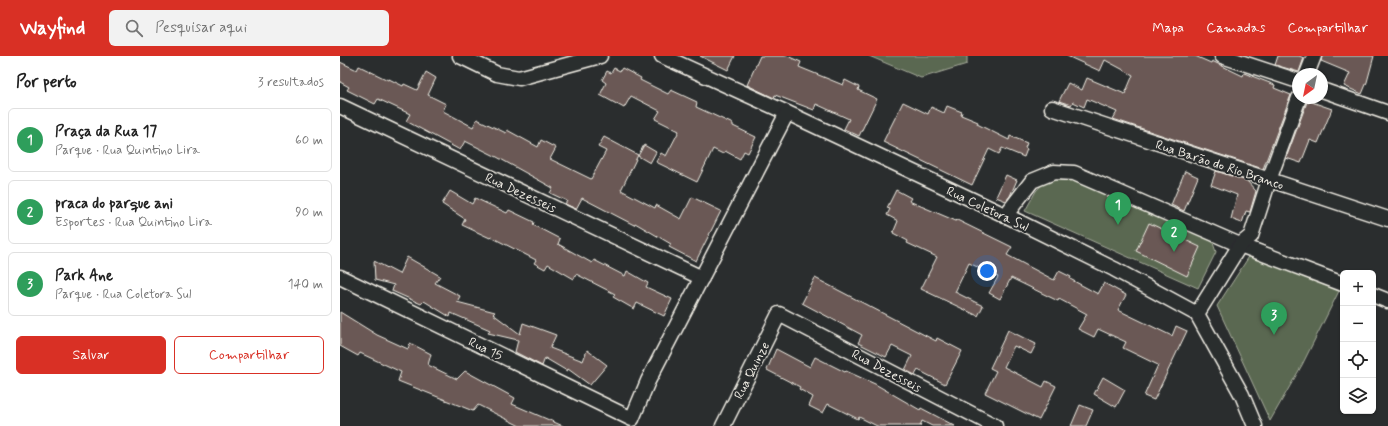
<!DOCTYPE html>
<html lang="pt">
<head>
<meta charset="utf-8">
<style>
  :root { --surface:#fff; --page:#f2f2f2; --text:#222; --muted:#767676; --line:#e0e0e0; --accent:#d93025 }
  body { margin:0; font-family:Mynerve,sans-serif; background:var(--page); color:var(--text) }
  .controls { position:absolute; right:12px; bottom:12px; display:grid; overflow:hidden; border-radius:6px; box-shadow:0 1px 3px #0004 }
  .controls button { width:36px; height:36px; display:grid; place-items:center; padding:0; border:0; border-bottom:1px solid var(--line); background:var(--surface); color:var(--text); font:20px sans-serif }
  .compass { position:absolute; left:952px; top:12px; width:36px; height:36px; border-radius:50%; background:var(--surface); box-shadow:0 1px 3px #0004; rotate:213deg }
  .you { position:absolute; left:647px; top:215px; width:14px; height:14px; margin:-10px; border:3px solid #fff; border-radius:50%; background:#1a73e8; box-shadow:0 0 0 6px #1a73e833 }
  .badge { display:grid; place-items:center; width:26px; height:26px; border-radius:50%; background:var(--accent); color:#fff; font-size:13px; font-weight:700 }
  .pin { position:absolute; translate:-50% -33px; filter:drop-shadow(0 1px 2px #0008) }
  .pin::after { content:''; position:absolute; top:21px; width:14px; height:12px; background:inherit; clip-path:polygon(0 0,100% 0,50% 100%) }
  .list { margin:0; padding:0; list-style:none }
  h2 { display:flex; justify-content:space-between; align-items:center; height:52px; margin:0; padding:0 16px; font-size:17px }
  h2 small { font-size:13px; font-weight:400; color:var(--muted) }
  .list li { display:grid; grid-template-columns:26px 1fr auto; gap:12px; align-items:center; box-sizing:border-box; height:64px; margin:0 8px 8px; padding:0 8px; border:1px solid var(--line); border-radius:6px }
  .list b { display:block; font-size:15px; white-space:nowrap }
  .list p { margin:0; font-size:13px; white-space:nowrap; color:var(--muted) }
  .list em { font-size:13px; font-style:normal; color:var(--muted) }
  .actions { display:flex; gap:8px; padding:12px 16px }
  .actions a { flex:1; padding:9px 0; border:1px solid var(--accent); border-radius:6px; text-align:center; font-size:14px; color:var(--accent) }
  .actions .main { background:var(--accent); color:#fff }
  .icon { flex:none; width:22px; height:22px; fill:none; stroke:currentColor; stroke-width:2; stroke-linecap:round; stroke-linejoin:round }
  .map { position:relative; flex:none; width:1048px; height:370px; overflow:hidden }
  header { display:flex; align-items:center; gap:24px; box-sizing:border-box; height:56px; padding:0 20px; background:var(--accent); color:#fff }
  header strong { font-size:19px }
  nav { display:flex; gap:22px; margin-inline-start:auto; font-size:14px }
  .search { width:280px; height:36px; background:var(--page); display:flex; align-items:center; gap:10px; box-sizing:border-box; padding:0 14px; border-radius:6px; color:var(--muted); font-size:15px }
  main { display:flex }
  aside { flex:1; background:var(--surface) }
  .map>svg:first-child { display:block }
</style>
</head>
<body>
<header>
<strong>Wayfind</strong>
<div class="search"><svg class="icon" aria-label="search" viewBox="0 0 24 24"><circle cx="10" cy="10" r="6"/><path d="M15 15l6 6"/></svg>Pesquisar aqui</div>
<nav><a>Mapa</a><a>Camadas</a><a>Compartilhar</a></nav>
</header>
<main>
<aside>
<h2>Por perto<small>3 resultados</small></h2>
<ul class="list">
<li><span class="badge" style="background:#2e9e5b">1</span><div><b>Praça da Rua 17</b><p>Parque · Rua Quintino Lira</p></div><em>60 m</em></li>
<li><span class="badge" style="background:#2e9e5b">2</span><div><b>praca do parque ani</b><p>Esportes · Rua Quintino Lira</p></div><em>90 m</em></li>
<li><span class="badge" style="background:#2e9e5b">3</span><div><b>Park Ane</b><p>Parque · Rua Coletora Sul</p></div><em>140 m</em></li>
</ul>
<div class="actions"><a class="main">Salvar</a><a>Compartilhar</a></div>
</aside>
<div class="map">
<svg width="1048" height="370" viewBox="0 0 1048 370">
  <rect width="100%" height="100%" fill="#2a2d2e"/>
  <filter id="ink" filterUnits="userSpaceOnUse"><feTurbulence type="fractalNoise" baseFrequency=".025" numOctaves="2"/><feDisplacementMap in="SourceGraphic" scale="8" xChannelSelector="R" yChannelSelector="G"/><feConvolveMatrix kernelMatrix="1 2 1 2 8 2 1 2 1" color-interpolation-filters="sRGB"/></filter>
  <g filter="url(#ink)">
    <g fill="#5a6851" stroke="#a7ac9c">
      <polygon points="529,0 627,0 627,8 581,22"/>
      <polygon points="708,122 727,122 872,184 876,196 858,232 685,155 696,135"/>
      <polygon points="912,196 999,235 962,309 930,365 877,250"/>
    </g>
    <g fill="#6b5954" stroke="#f4f1e8">
      <polygon points="360,0 395,0 388,14"/>
      <polygon points="420,0 447,0 461,6 459,11 503,29 505,24 519,31 518,34 537,43 519,80 504,73 509,63 476,48 474,54 435,39 434,42 407,29"/>
      <polygon points="727,0 855,0 871,7 872,5 903,20 904,17 935,29 934,32 951,39 923,113 773,63 777,56 747,43 744,51 733,46 731,49 719,45 728,27 742,34 747,22 785,38 793,19 765,4 760,15"/>
      <polygon points="938,0 959,0 964,2 959,16 935,9"/>
      <polygon points="982,0 1034,0 1027,26 1022,38 1004,30 1010,17 981,5"/>
      <polygon points="0,6 17,14 19,10 48,24 49,23 63,30 64,28 77,34 86,16 96,22 88,39 106,48 103,55 133,71 137,63 166,77 167,74 198,91 201,84 216,92 210,103 251,123 266,95 258,91 264,81 298,99 281,134 315,152 316,149 341,163 352,141 381,155 356,205 329,191 331,188 295,167 294,169 242,142 236,153 225,148 227,145 210,137 213,132 157,101 125,85 120,94 66,65 70,58 38,43 35,48 7,34 9,31 0,26"/>
      <polygon points="274,12 280,15 282,12 301,22 300,24 328,38 331,34 357,46 356,51 393,68 393,70 416,81 408,97 404,95 400,103 385,95 383,98 373,93 357,126 316,106 321,97 326,100 339,75 315,63 320,55 291,40 284,52 260,39 266,27 262,24 267,15 271,17"/>
      <polygon points="969,45 992,53 978,87 970,84 961,107 946,102 967,46 969,47"/>
      <polygon points="563,46 588,58 591,51 604,57 607,50 622,56 621,59 638,66 637,68 669,84 670,80 687,87 685,92 687,93 684,101 662,92 659,98 649,93 632,129 543,86"/>
      <polygon points="304,89 316,96 310,107 298,100"/>
      <polygon points="845,115 858,121 844,155 831,149"/>
      <polygon points="876,115 907,125 916,135 910,156 906,155 902,167 891,163 897,139 871,129"/>
      <polygon points="666,119 677,124 670,140 666,145 656,141"/>
      <polygon points="556,134 571,142 569,145 616,165 617,164 672,191 667,199 714,224 719,215 731,221 730,223 758,238 764,227 786,239 778,254 832,280 836,270 847,275 814,344 804,340 818,309 783,292 786,286 758,273 754,281 738,273 747,258 719,243 718,245 671,222 660,243 649,237 658,221 629,207 615,236 643,250 638,260 581,233 597,201 567,187 568,185 553,177 558,165 547,159 550,153 547,152"/>
      <polygon points="110,135 132,148 135,142 167,157 169,154 194,166 193,169 220,183 218,188 252,207 254,204 285,220 287,215 308,227 306,231 332,243 324,260 297,247 294,253 273,241 275,238 236,218 234,223 208,208 205,213 194,207 196,204 151,181 150,182 122,169 125,163 102,148"/>
      <polygon points="809,167 860,191 847,220 796,195"/>
      <polygon points="67,201 100,220 95,227 120,240 117,246 155,256 153,258 180,278 183,267 216,279 210,292 243,305 247,294 267,309 250,329 228,313 227,315 205,302 202,310 175,296 178,284 148,277 150,274 111,257 110,261 84,245 81,248 52,235 54,229 35,224 34,205 59,218"/>
      <polygon points="475,222 596,285 597,282 622,295 605,328 578,314 575,319 565,314 572,300 552,290 546,301 518,287 522,279 462,247"/>
      <polygon points="0,256 37,279 68,293 70,287 91,298 88,309 117,323 125,315 175,342 172,348 223,370 180,370 138,349 133,355 58,325 61,316 20,297 18,300 0,290"/>
      <polygon points="668,274 696,288 691,298 674,290 664,311 703,331 706,325 716,330 699,364 645,337 656,315 650,312"/>
      <polygon points="436,293 470,311 475,301 505,316 506,315 535,328 580,354 581,352 615,370 592,370 582,365 580,370 537,370 519,361 518,363 488,348 483,357 469,350 473,341 459,333 460,331 427,314"/>
      <polygon points="763,321 785,334 776,351 754,338"/>
      <polygon points="740,349 753,354 746,370 731,370"/>
    </g>
    <g fill="none" stroke-linecap="round" stroke-linejoin="round">
      <g stroke="#f4f1e8" stroke-width="17">
        <g id="minor">
          <polyline points="120,0 157,18 179,22 260,0"/>
          <polyline points="322,0 454,60 671,162 774,213 857,258 902,339 915,370"/>
          <polyline points="882,0 958,25"/>
          <polyline points="967,18 974,0"/>
          <polyline points="982,34 1048,57"/>
          <polyline points="0,50 362,222"/>
          <polyline points="712,52 1048,163"/>
          <polyline points="665,160 692,125 714,116 734,117 900,189 1003,228"/>
          <polyline points="0,221 292,363 308,325 447,57"/>
          <polyline points="1033,239 1048,245"/>
          <polyline points="857,258 900,189 911,180 929,124 959,42"/>
          <polyline points="383,370 439,258 655,370"/>
        </g>
      </g>
      <use href="#minor" stroke="#2a2d2e" stroke-width="14"/>
    </g>
  </g>
  <g text-anchor="middle" stroke-width="4" stroke-linejoin="round" paint-order="stroke">
    <g font-size="13" fill="#f4f1e8" stroke="#2a2d2e">
      <text transform="translate(880 108) rotate(18)" y="5">Rua Barão do Rio Branco</text>
      <text transform="translate(181 136) rotate(25)" y="5">Rua Dezesseis</text>
      <text transform="translate(648 152) rotate(25)" y="5">Rua Coletora Sul</text>
      <text transform="translate(146 292) rotate(26)" y="5">Rua 15</text>
      <text transform="translate(411 314) rotate(-63)" y="5">Rua Quinze</text>
      <text transform="translate(547 314) rotate(28)" y="5">Rua Dezesseis</text>
    </g>
  </g>
</svg>
<div class="controls">
<button>+</button>
<button>−</button>
<button><svg class="icon" aria-label="locate" viewBox="0 0 24 24"><circle cx="12" cy="12" r="6"/><path d="M12 2v4M12 18v4M2 12h4M18 12h4"/></svg></button>
<button><svg class="icon" aria-label="layers" viewBox="0 0 24 24"><path d="M12 4l9 5-9 5-9-5zM3 14l9 5 9-5"/></svg></button>
</div>
<svg class="compass" viewBox="-18 -18 36 36"><path d="M0-13l5 13h-10z" fill="#e53935"/><path d="M0 13l5-13h-10z" fill="#767676"/></svg>
<div class="you"></div>
<div class="pin badge" style="left:778px;top:169px;background:#2e9e5b">1</div>
<div class="pin badge" style="left:834px;top:196px;background:#2e9e5b">2</div>
<div class="pin badge" style="left:934px;top:279px;background:#2e9e5b">3</div>
</div>
</main>
</body>
</html>
